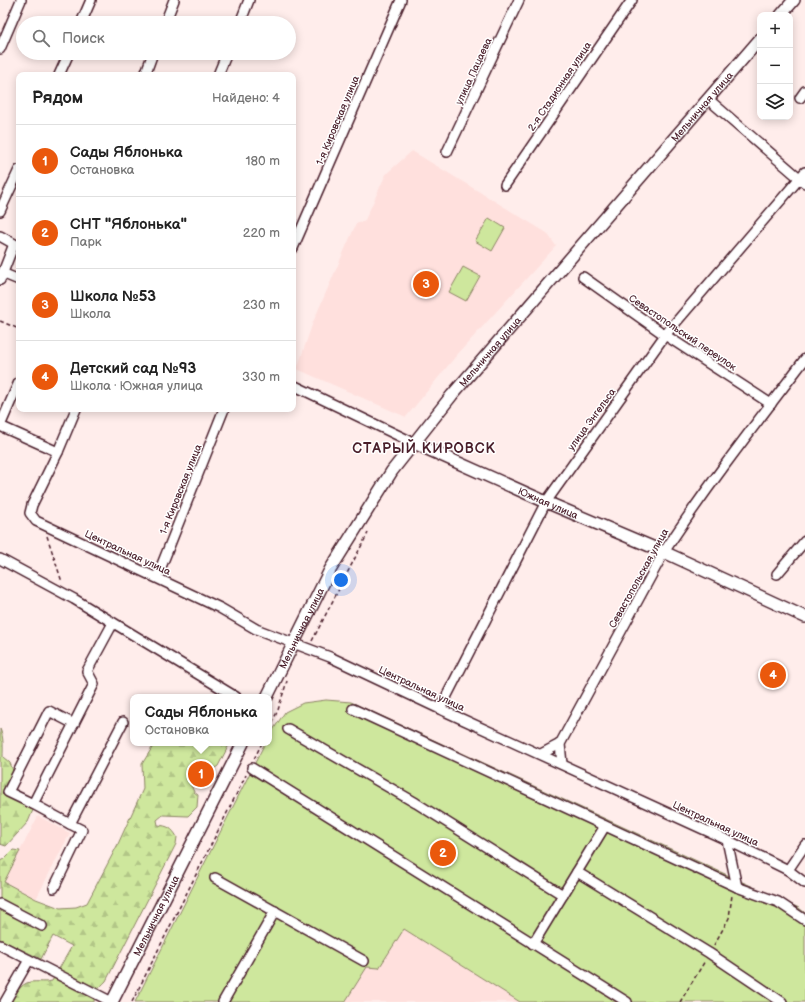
<!DOCTYPE html>
<html lang="ru">
<head>
<meta charset="utf-8">
<style>
  :root { --surface:#fff; --page:#f6f6f6; --text:#222; --muted:#767676; --line:#e0e0e0; --accent:#ea580c }
  body { margin:0; font-family:"Balsamiq Sans",sans-serif; background:var(--page); color:var(--text) }
  .controls { position:absolute; right:12px; top:12px; display:grid; overflow:hidden; border-radius:8px; box-shadow:0 2px 10px #0003 }
  .controls button { width:36px; height:36px; display:grid; place-items:center; padding:0; border:0; border-bottom:1px solid var(--line); background:var(--surface); color:var(--text); font:20px sans-serif }
  .you { position:absolute; left:341px; top:580px; width:14px; height:14px; margin:-10px; border:3px solid #fff; border-radius:50%; background:#1a73e8; box-shadow:0 0 0 6px #1a73e833 }
  .badge { display:grid; place-items:center; width:26px; height:26px; border-radius:50%; background:var(--accent); color:#fff; font-size:13px; font-weight:700 }
  .pin { position:absolute; translate:-50% -50%; border:2px solid #fff; box-shadow:0 1px 4px #0006 }
  .popup { position:absolute; left:130px; top:694px; width:142px; height:52px; box-sizing:border-box; display:grid; place-content:center; border-radius:8px; background:var(--surface); filter:drop-shadow(0 1px 3px #0005); font-size:13px; white-space:nowrap; color:var(--muted) }
  .popup b { font-size:15px; color:var(--text) }
  .popup::after { content:''; position:absolute; left:50%; top:100%; margin-left:-8px; border:8px solid transparent; border-top-color:var(--surface) }
  .list { margin:0; padding:0; list-style:none }
  h2 { display:flex; justify-content:space-between; align-items:center; height:52px; margin:0; padding:0 16px; font-size:17px }
  h2 small { font-size:13px; font-weight:400; color:var(--muted) }
  .list li { display:grid; grid-template-columns:26px 1fr auto; gap:12px; align-items:center; box-sizing:border-box; height:72px; padding:0 16px; border-top:1px solid var(--line) }
  .list b { display:block; font-size:15px; white-space:nowrap }
  .list p { margin:0; font-size:13px; white-space:nowrap; color:var(--muted) }
  .list em { font-size:13px; font-style:normal; color:var(--muted) }
  .icon { flex:none; width:22px; height:22px; fill:none; stroke:currentColor; stroke-width:2; stroke-linecap:round; stroke-linejoin:round }
  .map { position:relative; flex:none; width:805px; height:1002px; overflow:hidden }
  .search { position:absolute; background:var(--surface); box-shadow:0 2px 10px #0003; left:16px; top:16px; width:280px; height:44px; display:flex; align-items:center; gap:10px; box-sizing:border-box; padding:0 14px; border-radius:22px; color:var(--muted); font-size:15px }
  .panel { position:absolute; background:var(--surface); box-shadow:0 2px 10px #0003; left:16px; top:72px; width:280px; height:340px; border-radius:8px }
  .map>svg:first-child { display:block }
</style>
</head>
<body>
<div class="map">
<svg width="805" height="1002" viewBox="0 0 805 1002">
  <defs>
    <pattern id="forest-firs" width="22" height="20" patternUnits="userSpaceOnUse"><rect width="22" height="20" fill="#cee79d"/><path d="M5 1l3.5 6h-7zM16 11l3.5 6h-7z" fill="#b2c687"/></pattern>
  </defs>
  <rect width="100%" height="100%" fill="#ffedeb"/>
  <filter id="ink" filterUnits="userSpaceOnUse"><feTurbulence type="fractalNoise" baseFrequency=".025" numOctaves="2"/><feDisplacementMap in="SourceGraphic" scale="8" xChannelSelector="R" yChannelSelector="G"/><feConvolveMatrix kernelMatrix="1 2 1 2 8 2 1 2 1" color-interpolation-filters="sRGB"/></filter>
  <g filter="url(#ink)">
    <g fill="#ffe0dd">
      <polygon points="412,151 547,233 556,246 456,356 406,417 297,369 313,322 356,224 365,220 386,174"/>
      <polygon points="38,816 70,833 36,899 4,882"/>
      <polygon points="404,929 520,1002 345,1002 367,967 379,968"/>
    </g>
    <g fill="#cee79d" stroke="#8c8364">
      <polygon points="489,218 505,228 492,251 475,241"/>
      <polygon points="463,267 480,276 466,301 449,292"/>
      <polygon points="326,700 351,702 799,908 805,913 805,1002 520,1002 404,929 379,968 367,967 345,1002 135,1002 265,743 269,743 269,736 285,712 303,703"/>
    </g>
    <g fill="url(#forest-firs)" stroke="#8c8364">
      <path d="M0,729c4,8 3,19 3,28l7,6 4,10 -9,19 28,18 -5,12 -22,24 -6,-2z"/>
      <path d="M155,743h75l-12,23 -7,5c-14,-3 -15,0 -21,12l4,9 4,3 -1,12 -9,9 -25,-1 -6,5 1,5c10,1 14,3 19,12l-1,7 -70,137c-6,6 -12,11 -12,21h-83c5,-8 9,-18 19,-20 8,-1 15,1 22,-1l20,-35 -19,-10 -12,23 -41,-20v-78l4,-2 9,-9 7,1 -16,31 32,17 24,9 16,-1 11,-4 31,-59 25,-55 -1,-25z"/>
    </g>
    <g fill="none" stroke-linecap="round" stroke-linejoin="round">
      <g stroke="#4a1f2b" stroke-width="12">
        <g id="minor">
          <polyline points="81,23 91,0"/>
          <polyline points="165,23 174,0"/>
          <polyline points="240,23 249,0"/>
          <polyline points="0,49 21,0"/>
          <polyline points="59,75 69,53"/>
          <polyline points="145,75 153,53"/>
          <polyline points="218,75 227,53"/>
          <polyline points="800,98 805,91"/>
          <polyline points="708,99 805,183"/>
          <polyline points="447,152 519,0"/>
          <polyline points="505,185 632,0"/>
          <polyline points="0,211 19,170"/>
          <polyline points="0,236 18,246"/>
          <polyline points="293,248 401,0"/>
          <polyline points="2,273 19,280"/>
          <polyline points="583,277 665,335 771,404"/>
          <polyline points="0,280 14,244"/>
          <polyline points="19,382 0,426 58,452"/>
          <polyline points="293,385 414,443"/>
          <polyline points="76,409 58,452 32,505 30,513 36,521 220,608 256,629 330,657 440,709 727,840 788,870 805,883"/>
          <polyline points="0,559 74,599 236,697"/>
          <polyline points="777,574 805,541"/>
          <polyline points="157,577 224,409"/>
          <polyline points="113,623 87,671 94,684 33,804 70,824 123,722"/>
          <polyline points="353,709 737,887 778,902 805,920"/>
          <polyline points="440,709 546,502 665,335 805,172"/>
          <polyline points="288,729 416,803 563,895"/>
          <polyline points="541,754 560,744"/>
          <path d="M562,764l-2,-20 104,-192c44,-67 93,-130 141,-193"/>
          <polyline points="252,768 627,1002"/>
          <polyline points="33,804 8,792 49,711 74,724"/>
          <polyline points="727,840 737,887"/>
          <polyline points="788,870 805,845"/>
          <polyline points="577,872 709,953 782,1002"/>
          <polyline points="215,878 364,961"/>
          <polyline points="54,888 82,830 70,824"/>
          <polyline points="0,904 42,926"/>
          <polyline points="533,944 605,826"/>
          <polyline points="0,945 112,1002"/>
          <polyline points="5,1002 29,960"/>
          <polyline points="223,1002 275,911"/>
        </g>
      </g>
      <g stroke="#4a1f2b" stroke-width="14">
        <g id="major">
          <polyline points="781,15 794,0"/>
          <path id="s1" d="M414,443l132,59 118,50 141,65"/>
          <path id="s2" d="M267,697l63,-127 62,-99 60,-76 308,-356"/>
          <path id="s3" d="M112,1002l131,-259"/>
        </g>
      </g>
      <g stroke="#4a1f2b" stroke-width="1.5" stroke-dasharray="4 3" stroke-linecap="butt">
        <polyline points="0,321 19,329"/>
        <polyline points="47,536 62,582"/>
        <polyline points="312,641 368,533"/>
        <polyline points="269,729 278,710 287,681"/>
        <polyline points="254,759 262,743"/>
        <polyline points="714,945 729,918 732,895"/>
        <polyline points="132,1002 246,775"/>
        <polyline points="680,1002 705,961"/>
      </g>
      <use href="#minor" stroke="#fff" stroke-width="9"/>
      <use href="#major" stroke="#fff" stroke-width="11"/>
    </g>
  </g>
  <g text-anchor="middle" stroke-width="3" stroke-linejoin="round" paint-order="stroke">
    <g font-size="10" fill="#4a1f2b" stroke="#fff">
      <text transform="translate(473 71) rotate(-65)" y="4">улица Пацаева</text>
      <text transform="translate(559 86) rotate(-56)" y="4">2-я Стадионная улица</text>
      <text dy="4" stroke="none"><textPath href="#s2" startOffset="737">Мельничная улица</textPath></text>
      <text transform="translate(337 120) rotate(-67)" y="4">1-я Кировская улица</text>
      <text transform="translate(683 332) rotate(34)" y="4">Севастопольский переулок</text>
      <text dy="4" stroke="none"><textPath href="#s2" startOffset="413">Мельничная улица</textPath></text>
      <text transform="translate(591 419) rotate(-54)" y="4">улица Энгельса</text>
      <text transform="translate(180 489) rotate(-68)" y="4">1-я Кировская улица</text>
      <text dy="4" stroke="none"><textPath href="#s1" startOffset="147">Южная улица</textPath></text>
      <text transform="translate(128 552) rotate(25)" y="4">Центральная улица</text>
      <text transform="translate(638 578) rotate(-61)" y="4">Севастопольская улица</text>
      <text dy="4" stroke="none"><textPath href="#s2" startOffset="77">Мельничная улица</textPath></text>
      <text transform="translate(422 688) rotate(25)" y="4">Центральная улица</text>
      <text transform="translate(716 823) rotate(25)" y="4">Центральная улица</text>
      <text dy="4" stroke="none"><textPath href="#s3" startOffset="97">Мельничная улица</textPath></text>
    </g>
    <g font-size="14" font-weight="bold" letter-spacing="1" fill="#4a1f2b" stroke="#fff">
      <text x="424" y="453">СТАРЫЙ КИРОВСК</text>
    </g>
  </g>
</svg>
<div class="controls">
<button>+</button>
<button>−</button>
<button><svg class="icon" aria-label="layers" viewBox="0 0 24 24"><path d="M12 4l9 5-9 5-9-5zM3 14l9 5 9-5"/></svg></button>
</div>
<div class="you"></div>
<div class="pin badge" style="left:201px;top:774px">1</div>
<div class="popup"><b>Сады Яблонька</b>Остановка</div>
<div class="pin badge" style="left:443px;top:853px">2</div>
<div class="pin badge" style="left:426px;top:284px">3</div>
<div class="pin badge" style="left:773px;top:675px">4</div>
<div class="search"><svg class="icon" aria-label="search" viewBox="0 0 24 24"><circle cx="10" cy="10" r="6"/><path d="M15 15l6 6"/></svg>Поиск</div>
<section class="panel">
<h2>Рядом<small>Найдено: 4</small></h2>
<ul class="list">
<li><span class="badge">1</span><div><b>Сады Яблонька</b><p>Остановка</p></div><em>180 m</em></li>
<li><span class="badge">2</span><div><b>СНТ &quot;Яблонька&quot;</b><p>Парк</p></div><em>220 m</em></li>
<li><span class="badge">3</span><div><b>Школа №53</b><p>Школа</p></div><em>230 m</em></li>
<li><span class="badge">4</span><div><b>Детский сад №93</b><p>Школа · Южная улица</p></div><em>330 m</em></li>
</ul>
</section>
</div>
</body>
</html>
